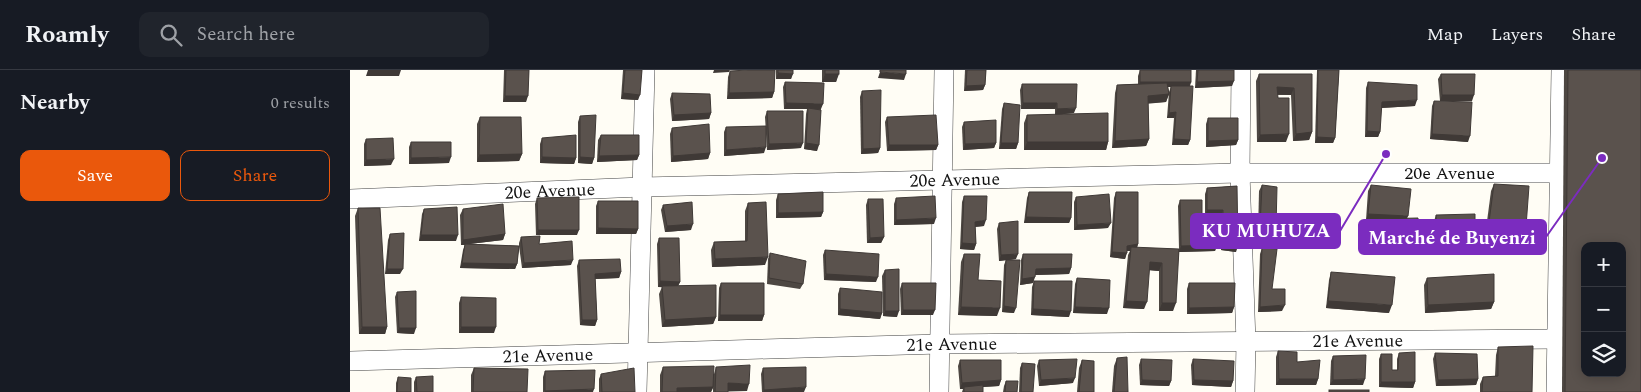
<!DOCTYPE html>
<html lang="en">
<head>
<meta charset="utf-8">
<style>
  :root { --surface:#171b24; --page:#20242c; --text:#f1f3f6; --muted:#9ea1a6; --line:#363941; --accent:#ea580c }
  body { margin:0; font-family:Spectral,serif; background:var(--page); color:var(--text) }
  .controls { position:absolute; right:15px; bottom:15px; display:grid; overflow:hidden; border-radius:10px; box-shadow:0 2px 12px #0003 }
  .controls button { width:45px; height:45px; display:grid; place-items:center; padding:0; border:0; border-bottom:1px solid var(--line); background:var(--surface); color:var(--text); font:25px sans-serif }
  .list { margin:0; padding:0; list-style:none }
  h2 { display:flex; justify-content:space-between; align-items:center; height:65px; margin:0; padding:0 20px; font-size:21px }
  h2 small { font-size:16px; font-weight:400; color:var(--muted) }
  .actions { display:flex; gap:10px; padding:15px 20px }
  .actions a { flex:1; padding:11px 0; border:1px solid var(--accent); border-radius:10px; text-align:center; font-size:18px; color:var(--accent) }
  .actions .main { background:var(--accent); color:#fff }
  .icon { flex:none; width:28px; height:28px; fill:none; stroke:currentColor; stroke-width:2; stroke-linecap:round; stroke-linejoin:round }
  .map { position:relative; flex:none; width:1291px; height:322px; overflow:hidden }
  header { display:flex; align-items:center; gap:30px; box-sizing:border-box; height:70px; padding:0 25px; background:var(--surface); border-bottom:1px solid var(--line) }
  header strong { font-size:24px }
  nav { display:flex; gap:28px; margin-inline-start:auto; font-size:18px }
  .search { width:350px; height:45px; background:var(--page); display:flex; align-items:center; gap:12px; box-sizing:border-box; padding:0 18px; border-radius:10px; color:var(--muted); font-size:19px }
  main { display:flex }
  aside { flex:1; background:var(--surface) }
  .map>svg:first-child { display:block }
</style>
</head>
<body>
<header>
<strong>Roamly</strong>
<div class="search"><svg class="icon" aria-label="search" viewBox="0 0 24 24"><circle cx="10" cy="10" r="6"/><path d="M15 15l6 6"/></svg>Search here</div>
<nav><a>Map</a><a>Layers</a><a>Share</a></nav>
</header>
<main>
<aside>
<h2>Nearby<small>0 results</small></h2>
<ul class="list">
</ul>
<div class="actions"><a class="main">Save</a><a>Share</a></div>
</aside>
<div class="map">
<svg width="1291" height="322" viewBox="0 0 1291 322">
  <rect width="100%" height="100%" fill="#fffdf5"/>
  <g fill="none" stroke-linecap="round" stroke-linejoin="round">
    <g stroke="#444" stroke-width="20">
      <g id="street">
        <polyline points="891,0 890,103 896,272 895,322"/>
        <path id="s1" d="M0,129l292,-12 598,-14h318"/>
        <path id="s2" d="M0,291l590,-17 616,-5"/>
        <polyline points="287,322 295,0"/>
        <polyline points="589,322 594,0"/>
        <polyline points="1206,322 1211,0"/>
      </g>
    </g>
    <use href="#street" stroke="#fff" stroke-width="19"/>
  </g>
  <g fill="#4d4742">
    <polygon points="154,0 179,0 176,32 153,32"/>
    <polygon points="273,0 292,0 288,30 271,29"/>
    <polygon points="426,0 443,0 441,9 426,9"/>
    <polygon points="472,0 489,0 486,12 472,12"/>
    <polygon points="615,0 636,0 635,15 633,20 614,21"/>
    <polygon points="790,0 841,12 840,16 840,70 838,75 822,75 824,48 817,48 819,22 821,17 818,17 819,24 816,32 798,33 799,69 796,76 762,78 765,23 767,15 788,14 788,6"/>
    <polygon points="846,0 884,0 882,16 845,18"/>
    <polygon points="967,0 989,0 985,68 983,73 965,73"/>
    <polygon points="1214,0 1291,0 1291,322 1212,322"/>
    <polygon points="380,1 424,22 422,28 377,29 378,7"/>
    <polygon points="909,4 962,4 962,62 959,70 943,71 941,25 927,25 936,72 907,72 906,11"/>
    <polygon points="1091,4 1122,31 1090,31 1088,9"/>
    <polygon points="435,12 471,39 467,81 454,79 456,44 457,39 434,39 433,17"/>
    <polygon points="1018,12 1065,36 1031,38 1030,62 1028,67 1015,67 1016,18"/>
    <polygon points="672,14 724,43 712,44 758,72 756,80 674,80 674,53 677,45 705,45 705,39 671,39 670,20"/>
    <polygon points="512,21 530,78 528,83 511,84 510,27"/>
    <polygon points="322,23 361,43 359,49 322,51 320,29"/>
    <polygon points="1084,31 1118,72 1080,69 1082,36"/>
    <polygon points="654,33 668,73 666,79 649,79 652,39"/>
    <polygon points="417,41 451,78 417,80 415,47"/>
    <polygon points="230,46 244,88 242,94 228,93 228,52"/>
    <polygon points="130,47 172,84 169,91 127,92 127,54"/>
    <polygon points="537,47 588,75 586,80 537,81 535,52"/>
    <polygon points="858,48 888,70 886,75 856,77 856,54"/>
    <polygon points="614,52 646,73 644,78 613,80 612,57"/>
    <polygon points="376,57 414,83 374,86 374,62"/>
    <polygon points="322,58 360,83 358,89 321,92 320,64"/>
    <polygon points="251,65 289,85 287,90 247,92 248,70"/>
    <polygon points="192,68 226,88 224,94 190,93 190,74"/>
    <polygon points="16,69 41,95 14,96 14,74"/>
    <polygon points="61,72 99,93 59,94 59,77"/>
    <polygon points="1144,114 1175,170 1172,178 1134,174 1141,121"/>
    <polygon points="912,115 926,157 924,163 908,163 909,121"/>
    <polygon points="1021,115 1057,149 1066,179 1017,176 1021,155 1022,150 1016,150 1018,121"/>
    <polygon points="887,116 886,182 871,180 871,146 855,145 855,124 857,118"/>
    <polygon points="679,122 721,148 719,153 674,153 677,128"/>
    <polygon points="766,122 788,174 787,178 829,179 828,136 830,130 852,153 867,175 865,181 829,182 823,241 809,241 809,201 799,200 794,239 773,238 778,185 780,181 777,181 775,189 760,187 764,128"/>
    <polygon points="428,124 473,142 471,147 426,148 426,130"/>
    <polygon points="614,126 634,156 625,157 626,174 624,180 610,179 612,132"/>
    <polygon points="726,127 758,158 724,160 724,132"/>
    <polygon points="187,128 227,165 186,165 185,134"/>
    <polygon points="546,128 584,154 544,155 544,134"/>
    <polygon points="518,129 534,167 531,173 517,173 516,135"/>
    <polygon points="248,131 288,159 286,164 246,164 246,136"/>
    <polygon points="398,133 415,195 362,197 361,180 364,172 395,171 395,141"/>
    <polygon points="313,135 341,160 315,162 311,140"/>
    <polygon points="8,138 37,257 35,264 9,264 5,146"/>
    <polygon points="74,139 106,171 69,171 72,144"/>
    <polygon points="113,139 155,164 153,170 119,174 169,176 169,173 171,167 189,174 221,195 172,198 169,176 167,194 165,199 110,198 113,180 115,175 111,175 110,145"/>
    <polygon points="1086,145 1123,174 1085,178 1084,151"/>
    <polygon points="649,153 666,189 660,190 664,243 652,242 654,195 656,190 649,191 647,159"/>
    <polygon points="40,164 50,204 35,204 38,170"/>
    <polygon points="309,168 330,212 328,216 366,247 363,254 312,257 309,224 312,217 308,217 307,174"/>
    <polygon points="912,178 922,219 932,241 908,242 910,184"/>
    <polygon points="475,180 526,212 474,210 473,185"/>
    <polygon points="420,183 453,214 450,219 417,214 418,189"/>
    <polygon points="614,184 628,210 647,246 608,245 611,192"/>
    <polygon points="673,184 721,198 719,204 685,205 683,213 670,215 671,190"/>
    <polygon points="229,190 271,202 269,208 245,209 247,250 245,256 230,255 227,196"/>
    <polygon points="535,200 547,247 533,246 532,206"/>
    <polygon points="981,202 1039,243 976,238 979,210"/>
    <polygon points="727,208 757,244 723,243 725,214"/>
    <polygon points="1077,208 1144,232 1141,239 1075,243 1074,215"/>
    <polygon points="684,211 719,247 681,245 682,217"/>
    <polygon points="371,213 414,245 412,251 368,251 369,218"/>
    <polygon points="552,213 583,245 551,245 550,219"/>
    <polygon points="839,213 884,237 882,243 837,244 837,219"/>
    <polygon points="490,218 532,243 530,249 488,245 488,224"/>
    <polygon points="47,222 64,264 47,263 45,227"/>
    <polygon points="111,227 144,263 109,263 109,233"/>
    <polygon points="1148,277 1182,322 1130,322 1130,314 1133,307 1145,306 1146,285"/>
    <polygon points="928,281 947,292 968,309 966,315 926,315 926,287"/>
    <polygon points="1049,283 1065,312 1063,318 1029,317 1029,289 1031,284 1042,300 1047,300 1047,289"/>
    <polygon points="1085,283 1128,309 1126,315 1086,316 1083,289"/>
    <polygon points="983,286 1013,315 980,315 981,291"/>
    <polygon points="767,288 778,322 762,322 764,296"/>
    <polygon points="791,289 821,311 819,316 790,315 789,295"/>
    <polygon points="843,289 883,311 881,317 842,315 841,295"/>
    <polygon points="610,290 651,310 649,316 633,317 633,322 612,322 613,319 610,319 608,296"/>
    <polygon points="689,290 723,313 689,316 687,296"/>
    <polygon points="732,290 744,322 727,322 729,298"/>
    <polygon points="672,293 683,322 669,322 670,298"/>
    <polygon points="313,297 364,304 366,297 397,321 363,322 363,318 361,322 310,322 310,305"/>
    <polygon points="124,298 177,322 121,322 121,305"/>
    <polygon points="413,298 454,322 412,322 411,304"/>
    <polygon points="195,301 243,322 193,322 193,307"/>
    <polygon points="251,304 285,322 249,322 249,309"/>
    <polygon points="48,307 61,322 46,322 46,313"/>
    <polygon points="66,307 83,322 64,322 64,312"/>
    <polygon points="656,311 667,322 653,322 654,316"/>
  </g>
  <g fill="#3f3936">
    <polygon points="18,0 51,0 49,6 16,6"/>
    <polygon points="364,0 380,0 379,2 363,3"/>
    <polygon points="530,2 556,4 554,10 528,8"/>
    <polygon points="428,3 443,4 441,9 426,9"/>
    <polygon points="475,4 489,4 486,12 472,12"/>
    <polygon points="884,11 882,16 845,18 847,12"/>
    <polygon points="790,12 841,12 839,17 788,17"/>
    <polygon points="635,15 633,20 614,21 616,16"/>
    <polygon points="927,17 944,18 941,25 924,24"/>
    <polygon points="424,22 422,28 377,29 379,23"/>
    <polygon points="273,23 290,25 288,30 271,29"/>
    <polygon points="819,24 816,32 795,34 798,26"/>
    <polygon points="1092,25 1124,25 1122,31 1090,31"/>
    <polygon points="155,26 178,26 176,32 153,32"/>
    <polygon points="1067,30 1065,36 1030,38 1032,32"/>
    <polygon points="436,33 473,34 471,39 434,39"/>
    <polygon points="673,33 707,33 705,39 671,39"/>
    <polygon points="726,38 724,43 705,45 707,39"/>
    <polygon points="826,42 824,48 817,48 819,43"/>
    <polygon points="361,43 359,49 322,51 324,45"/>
    <polygon points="1017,61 1030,62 1028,67 1015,67"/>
    <polygon points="962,62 959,70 943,71 946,64"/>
    <polygon points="939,64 936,72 907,72 910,65"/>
    <polygon points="1082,64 1120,66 1118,72 1080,69"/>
    <polygon points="967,67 985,68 983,73 965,73"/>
    <polygon points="799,69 796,76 762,78 765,71"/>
    <polygon points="824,69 840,70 838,75 822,75"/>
    <polygon points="888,70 886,75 856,77 858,71"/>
    <polygon points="677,72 758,72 756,80 674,80"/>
    <polygon points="453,73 451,78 417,80 419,74"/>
    <polygon points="456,73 469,75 467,81 454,79"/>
    <polygon points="646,73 644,78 613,80 615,74"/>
    <polygon points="651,73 668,73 666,79 649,79"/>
    <polygon points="539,75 588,75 586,80 537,81"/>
    <polygon points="416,77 414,83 374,86 376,80"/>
    <polygon points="530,78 528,83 511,84 513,79"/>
    <polygon points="360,83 358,89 321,92 323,86"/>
    <polygon points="172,84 169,91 127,92 129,85"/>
    <polygon points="289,85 287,90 247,92 249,86"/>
    <polygon points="101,87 99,93 59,94 61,88"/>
    <polygon points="192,87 226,88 224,94 190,93"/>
    <polygon points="230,87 244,88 242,94 228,93"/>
    <polygon points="44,89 41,95 14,96 16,90"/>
    <polygon points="857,140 873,140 871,146 855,145"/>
    <polygon points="473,142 471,147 426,148 428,143"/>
    <polygon points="1018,144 1058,146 1056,151 1016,150"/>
    <polygon points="676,147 721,148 719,153 674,153"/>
    <polygon points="586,148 584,154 544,155 546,150"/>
    <polygon points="636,150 634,156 623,157 625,152"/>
    <polygon points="761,153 758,158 724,160 727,155"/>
    <polygon points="343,154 341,160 315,162 317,156"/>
    <polygon points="910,157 926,157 924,163 908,163"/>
    <polygon points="248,158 288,159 286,164 246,164"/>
    <polygon points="188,160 229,160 227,165 186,165"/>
    <polygon points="155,164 153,170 111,175 113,170"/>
    <polygon points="71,165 108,165 106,171 69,171"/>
    <polygon points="534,167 531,173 517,173 520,168"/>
    <polygon points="1137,167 1175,170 1172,178 1134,174"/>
    <polygon points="1125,168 1123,174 1085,178 1087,173"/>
    <polygon points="1019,170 1068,174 1066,179 1017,176"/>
    <polygon points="612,173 626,174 624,180 610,179"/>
    <polygon points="788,174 786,180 781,177 780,181 775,181 777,176"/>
    <polygon points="873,174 888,176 886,182 871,180"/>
    <polygon points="867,175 865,181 829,182 831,176"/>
    <polygon points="762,182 777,183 775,189 760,187"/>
    <polygon points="668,184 666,189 649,191 651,185"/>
    <polygon points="418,187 415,195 362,197 365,189"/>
    <polygon points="223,190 221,195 172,198 174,193"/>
    <polygon points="800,192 812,193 809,201 797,200"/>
    <polygon points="112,193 167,194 165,199 110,198"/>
    <polygon points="721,198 719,204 684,205 686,199"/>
    <polygon points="37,199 53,199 50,204 35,204"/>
    <polygon points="271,202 269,208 243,209 245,204"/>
    <polygon points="476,204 528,207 526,212 474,210"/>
    <polygon points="685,207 683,213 670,215 672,209"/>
    <polygon points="310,211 330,212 327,218 308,217"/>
    <polygon points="776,231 797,232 794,239 773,238"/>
    <polygon points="978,231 1042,235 1039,243 976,238"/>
    <polygon points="1144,232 1141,239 1075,243 1078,235"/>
    <polygon points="812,233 826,233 823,241 809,241"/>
    <polygon points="935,235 932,241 908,242 910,237"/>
    <polygon points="654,236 666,238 664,243 652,242"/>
    <polygon points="611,237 650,238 647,246 608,245"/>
    <polygon points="725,237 759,238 757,244 723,243"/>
    <polygon points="884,237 882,243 837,244 839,238"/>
    <polygon points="490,239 532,243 530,249 488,245"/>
    <polygon points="683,239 721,241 719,247 681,245"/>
    <polygon points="553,240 585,240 583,245 551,245"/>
    <polygon points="535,241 549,241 547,247 533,246"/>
    <polygon points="370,245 414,245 412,251 368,251"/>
    <polygon points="366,247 363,254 312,257 315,250"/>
    <polygon points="232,250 247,250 245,256 230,255"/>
    <polygon points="12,257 37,257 35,264 9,264"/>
    <polygon points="111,257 146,257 144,263 109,263"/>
    <polygon points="49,258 66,258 64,264 47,263"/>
    <polygon points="725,308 723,313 689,316 691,310"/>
    <polygon points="929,309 968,309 966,315 926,315"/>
    <polygon points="1015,309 1013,315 980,315 983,310"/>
    <polygon points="1128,309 1126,315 1086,316 1088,310"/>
    <polygon points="651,310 649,316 614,318 614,317 613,319 610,319 612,313"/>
    <polygon points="792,310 821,311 819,316 790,315"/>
    <polygon points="844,310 883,311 881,317 842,315"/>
    <polygon points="1031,312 1065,312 1063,318 1029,317"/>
    <polygon points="378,313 399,314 397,321 375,321"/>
    <polygon points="363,317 361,322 326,322 327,318"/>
    <polygon points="456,317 454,322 413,322 414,320"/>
    <polygon points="244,319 243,322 195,322 195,321"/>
  </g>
  <g fill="#5a524d" stroke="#3f3936" fill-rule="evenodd">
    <polygon points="156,0 179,0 178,26 155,26"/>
    <polygon points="275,0 292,0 290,25 273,23"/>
    <polygon points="398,0 425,0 424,22 379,23 380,1"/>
    <polygon points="428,0 443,0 443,4 428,3"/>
    <rect x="475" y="0" width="14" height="4"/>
    <polygon points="530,0 556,0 556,4 530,2"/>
    <polygon points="617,0 636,0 635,15 616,16"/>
    <rect x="790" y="0" width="51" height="12"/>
    <polygon points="848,0 884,0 884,11 847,12"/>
    <polygon points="968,0 989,0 985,68 967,67"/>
    <path d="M1218,0h73v322h-76zM1235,176h37v127h-37z"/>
    <polygon points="909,4 962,4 962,62 946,64 944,18 927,17 928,28 939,28 939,64 910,65"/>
    <polygon points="1091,4 1125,4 1124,25 1092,25"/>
    <polygon points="435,12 474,13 473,34 436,33"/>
    <polygon points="1018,12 1067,15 1067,30 1032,32 1030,62 1017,61"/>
    <polygon points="817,13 819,24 798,26 799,69 765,71 767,15"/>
    <polygon points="672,14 727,14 726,38 707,39 707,33 673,33"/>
    <polygon points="821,16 843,16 840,70 824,69 826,42 819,43"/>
    <polygon points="531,20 530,78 513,79 512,21"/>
    <polygon points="322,23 360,24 361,43 324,45"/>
    <polygon points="1084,31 1122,32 1120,66 1082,64"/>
    <polygon points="654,33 670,35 668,73 651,73"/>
    <polygon points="458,38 471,40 469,75 456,73"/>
    <polygon points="417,41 453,41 453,73 419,74"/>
    <polygon points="758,43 758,72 677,72 677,45"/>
    <polygon points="246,45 244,88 230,87 230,46"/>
    <polygon points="586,45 588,75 539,75 537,47"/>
    <polygon points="130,47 171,47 172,84 129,85"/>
    <polygon points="858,48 888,48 888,70 858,71"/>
    <polygon points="646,50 646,73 615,74 614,52"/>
    <polygon points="359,54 360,83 323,86 322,58"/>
    <polygon points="416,56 416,77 376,80 376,57"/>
    <polygon points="226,65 226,88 192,87 192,68"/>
    <polygon points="251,65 289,65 289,85 249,86"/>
    <polygon points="43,68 44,89 16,90 16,69"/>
    <polygon points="61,72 101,72 101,87 61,88"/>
    <polygon points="1144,114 1179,116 1175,170 1137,167"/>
    <polygon points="912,115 927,117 926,157 910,157"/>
    <polygon points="1021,115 1061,119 1058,146 1018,144"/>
    <polygon points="887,116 888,176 873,174 873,140 857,140 857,118"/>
    <polygon points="473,122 473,142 428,143 428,124"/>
    <polygon points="679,122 722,122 721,148 676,147"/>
    <polygon points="766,122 788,122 788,174 777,176 777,183 762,182"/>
    <polygon points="759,124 761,153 727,155 726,127"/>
    <polygon points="585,126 586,148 546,150 546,128"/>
    <polygon points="614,126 637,126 636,150 625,152 626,174 612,173"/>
    <polygon points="229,127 229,160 188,160 187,128"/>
    <polygon points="518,129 533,129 534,167 520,168"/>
    <polygon points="830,130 852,130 852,153 868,154 867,175 831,176"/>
    <polygon points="248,131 288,131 288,159 248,158"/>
    <polygon points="342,132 343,154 317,156 313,135"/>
    <polygon points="416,132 418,187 365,189 364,172 397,171 398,133"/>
    <polygon points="153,134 155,164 113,170 113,139"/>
    <polygon points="107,137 108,165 71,165 74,139"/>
    <polygon points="8,138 30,138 37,257 12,257"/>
    <polygon points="1125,144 1125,168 1087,173 1086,145"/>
    <polygon points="1068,148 1068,174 1019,170 1023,149"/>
    <polygon points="668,151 668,184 651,185 649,153"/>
    <polygon points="54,163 53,199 37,199 40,164"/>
    <polygon points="190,166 189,174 222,171 223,190 174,193 171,167"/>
    <polygon points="309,168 329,168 330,212 310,211"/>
    <polygon points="115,174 169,176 167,194 112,193"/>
    <polygon points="781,177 829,179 826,233 812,233 812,193 800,192 797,232 776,231"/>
    <polygon points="912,178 927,179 922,219 935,219 935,235 910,237"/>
    <polygon points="475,180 529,184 528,207 476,204"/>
    <polygon points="420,183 456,191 453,214 419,208"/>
    <polygon points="614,184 630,184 628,210 651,211 650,238 611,237"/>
    <polygon points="673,184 722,184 721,198 686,199 685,207 672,209"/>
    <polygon points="270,189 271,202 245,204 247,250 232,250 229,190"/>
    <polygon points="656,190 670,190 666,238 654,236"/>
    <polygon points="549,199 549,241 535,241 535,200"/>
    <polygon points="981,202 1045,207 1042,235 978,231"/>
    <polygon points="1144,204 1144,232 1078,235 1077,208"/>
    <polygon points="727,208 760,210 759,238 725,237"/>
    <polygon points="684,211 722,211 721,241 683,239"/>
    <polygon points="371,213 414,213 414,245 370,245"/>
    <polygon points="552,213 586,213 585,240 553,240"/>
    <polygon points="839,213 885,213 884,237 839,238"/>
    <polygon points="366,215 366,247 315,250 312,216"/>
    <polygon points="490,218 532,222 532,243 490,239"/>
    <polygon points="66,221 66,258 49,258 47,222"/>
    <polygon points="111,227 146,228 146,257 111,257"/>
    <polygon points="1183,276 1182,322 1132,322 1133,307 1148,306 1148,277"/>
    <polygon points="928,281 947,282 947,292 970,290 968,309 929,309"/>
    <polygon points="1065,282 1065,312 1031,312 1031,284 1042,284 1042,300 1048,300 1049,283"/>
    <polygon points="1085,283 1127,284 1128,309 1088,310"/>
    <polygon points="1016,285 1015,309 983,310 983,286"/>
    <polygon points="777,287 778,322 764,322 767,288"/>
    <polygon points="727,289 725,308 691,310 689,290"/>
    <polygon points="791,289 822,290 821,311 792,310"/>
    <polygon points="843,289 884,291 883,311 844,310"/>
    <polygon points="610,290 651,290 651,310 612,313"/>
    <polygon points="732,290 744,291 744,322 729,322"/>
    <polygon points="672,293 685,294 683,322 671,322"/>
    <polygon points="400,295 399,314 378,313 378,322 365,322 366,297"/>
    <polygon points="364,296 363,317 327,318 327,322 312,322 313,297"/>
    <polygon points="456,297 456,317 414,320 413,298"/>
    <polygon points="124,298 178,299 177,322 123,322"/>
    <polygon points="284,298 285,322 252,322 251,304"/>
    <polygon points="245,300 244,319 195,321 195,301"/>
    <polygon points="83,306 83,322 67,322 66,307"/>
    <polygon points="48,307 61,308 61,322 47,322"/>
    <polygon points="656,311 668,311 667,322 655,322"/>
    <polygon points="633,315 633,322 614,322 614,317"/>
    <rect x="979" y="320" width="40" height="2"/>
  </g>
  <g text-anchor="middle" stroke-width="5" stroke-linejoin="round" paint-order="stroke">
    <g font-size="18" fill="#111" stroke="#fff">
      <text dy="6" stroke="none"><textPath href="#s1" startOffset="1100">20e Avenue</textPath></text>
      <text dy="6" stroke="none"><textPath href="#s1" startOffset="605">20e Avenue</textPath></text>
      <text dy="6" stroke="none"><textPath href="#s1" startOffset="200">20e Avenue</textPath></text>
      <text dy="6" stroke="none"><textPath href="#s2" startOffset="1008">21e Avenue</textPath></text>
      <text dy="6" stroke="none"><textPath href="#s2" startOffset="602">21e Avenue</textPath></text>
      <text dy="6" stroke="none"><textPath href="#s2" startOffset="198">21e Avenue</textPath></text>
    </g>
  </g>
  <path fill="none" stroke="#7b2cbf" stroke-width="2" d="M1036 84L990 161M1252 88L1196 167"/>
  <g fill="#7b2cbf" stroke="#fff" stroke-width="2">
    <circle cx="1036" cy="84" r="5"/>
    <circle cx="1252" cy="88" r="5"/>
  </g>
  <g fill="#7b2cbf" stroke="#7b2cbf" stroke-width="2">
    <rect x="841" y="144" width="149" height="34" rx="5"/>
    <rect x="1009" y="150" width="187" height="34" rx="5"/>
  </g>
  <g font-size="19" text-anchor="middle" font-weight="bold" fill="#fff">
    <text x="916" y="167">KU MUHUZA</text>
    <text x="1102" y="174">Marché de Buyenzi</text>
  </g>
</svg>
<div class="controls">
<button>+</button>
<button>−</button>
<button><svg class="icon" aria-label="layers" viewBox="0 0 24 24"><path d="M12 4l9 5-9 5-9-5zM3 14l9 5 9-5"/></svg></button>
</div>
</div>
</main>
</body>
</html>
